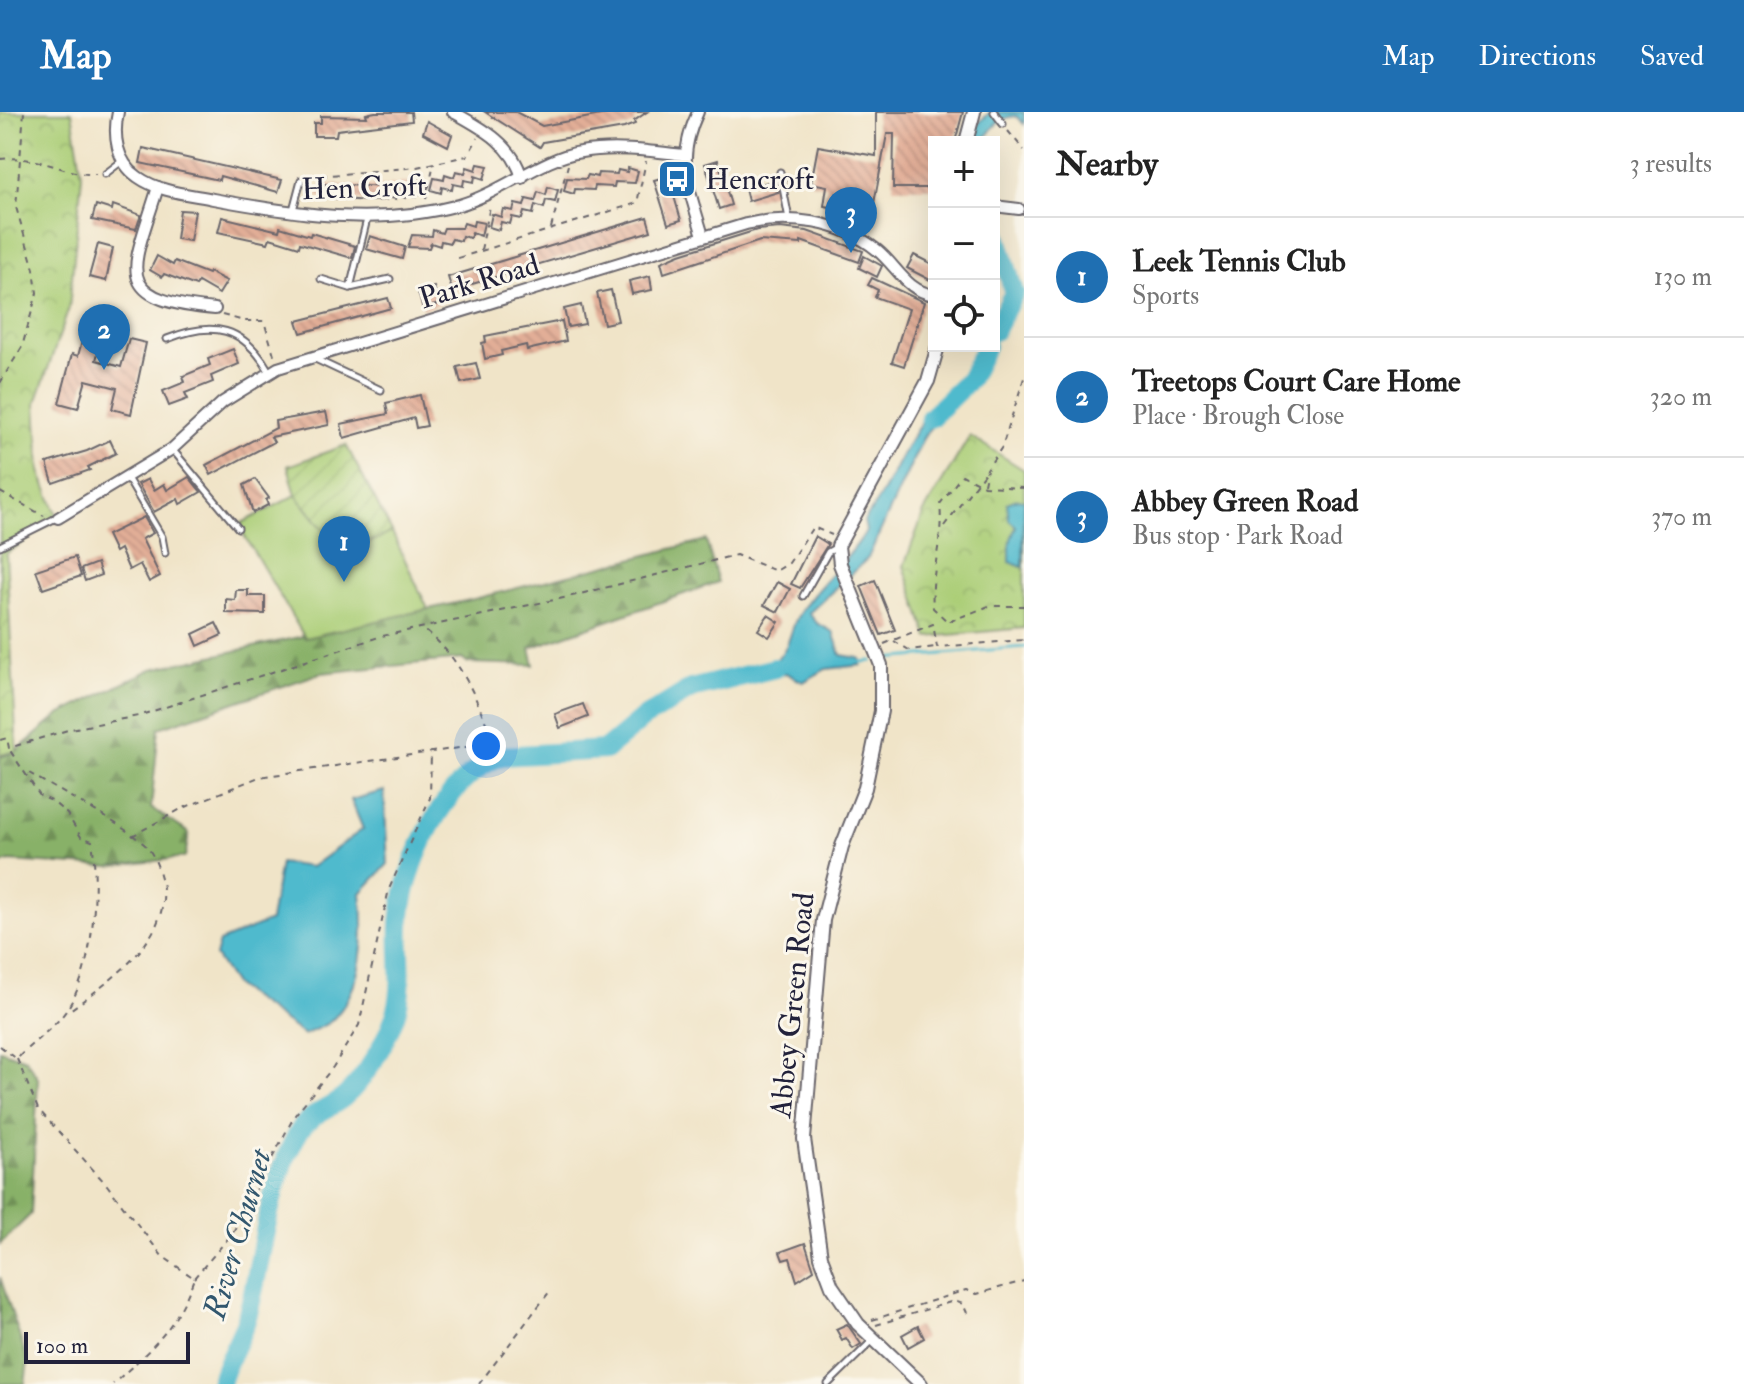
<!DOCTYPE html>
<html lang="en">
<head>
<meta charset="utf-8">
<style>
  :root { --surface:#fff; --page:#f2f2f2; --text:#222; --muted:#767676; --line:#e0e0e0; --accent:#1f6fb2 }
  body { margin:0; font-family:"IM FELL Double Pica",serif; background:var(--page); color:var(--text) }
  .controls { position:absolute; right:24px; top:24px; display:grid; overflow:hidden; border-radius:0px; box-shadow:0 8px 32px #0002 }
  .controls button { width:72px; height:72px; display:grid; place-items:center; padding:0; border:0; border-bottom:2px solid var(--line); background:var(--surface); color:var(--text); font:40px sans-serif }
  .scale { position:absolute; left:24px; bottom:20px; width:166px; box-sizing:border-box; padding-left:8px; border:4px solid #22223b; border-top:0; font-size:22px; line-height:28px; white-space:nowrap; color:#22223b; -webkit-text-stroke:6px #fbf7ec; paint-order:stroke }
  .you { position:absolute; left:486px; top:634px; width:28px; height:28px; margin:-20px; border:6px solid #fff; border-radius:50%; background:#1a73e8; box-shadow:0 0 0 12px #1a73e833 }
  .badge { display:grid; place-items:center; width:52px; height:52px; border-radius:50%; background:var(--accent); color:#fff; font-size:26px; font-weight:700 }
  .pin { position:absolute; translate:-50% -66px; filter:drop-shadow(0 2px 4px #0008) }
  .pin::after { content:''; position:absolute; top:42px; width:28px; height:24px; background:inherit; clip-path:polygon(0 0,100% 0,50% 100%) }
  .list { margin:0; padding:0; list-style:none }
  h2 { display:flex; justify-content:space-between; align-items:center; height:104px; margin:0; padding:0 32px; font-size:34px }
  h2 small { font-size:26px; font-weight:400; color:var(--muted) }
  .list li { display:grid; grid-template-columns:52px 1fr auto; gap:24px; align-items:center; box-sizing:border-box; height:120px; padding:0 32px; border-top:2px solid var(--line) }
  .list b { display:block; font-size:30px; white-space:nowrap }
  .list p { margin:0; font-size:26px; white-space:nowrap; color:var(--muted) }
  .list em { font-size:26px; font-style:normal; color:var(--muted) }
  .icon { flex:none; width:44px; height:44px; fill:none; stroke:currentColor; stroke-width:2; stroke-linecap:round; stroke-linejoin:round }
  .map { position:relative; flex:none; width:1024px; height:1272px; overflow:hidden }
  header { display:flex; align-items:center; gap:48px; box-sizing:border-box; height:112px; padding:0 40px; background:var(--accent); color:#fff }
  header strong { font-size:38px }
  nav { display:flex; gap:44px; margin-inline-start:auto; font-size:28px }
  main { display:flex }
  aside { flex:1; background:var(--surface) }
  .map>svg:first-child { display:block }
</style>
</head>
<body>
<header>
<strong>Map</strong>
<nav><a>Map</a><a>Directions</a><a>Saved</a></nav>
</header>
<main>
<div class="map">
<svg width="1024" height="1272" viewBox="0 0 1024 1272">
  <defs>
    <pattern id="forest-firs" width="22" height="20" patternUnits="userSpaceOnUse" patternTransform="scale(2)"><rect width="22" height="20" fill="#88b168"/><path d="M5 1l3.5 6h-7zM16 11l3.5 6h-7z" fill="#6f9057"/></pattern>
    <pattern id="park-crowns" width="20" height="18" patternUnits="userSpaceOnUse" patternTransform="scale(2)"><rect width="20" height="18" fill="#abce77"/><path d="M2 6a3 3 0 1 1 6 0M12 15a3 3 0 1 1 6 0" fill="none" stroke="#93b168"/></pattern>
    <pattern id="garden-furrows" width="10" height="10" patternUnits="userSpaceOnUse" patternTransform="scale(2)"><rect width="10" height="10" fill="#abce77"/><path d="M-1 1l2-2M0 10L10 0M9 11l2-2" fill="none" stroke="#93b168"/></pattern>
    <pattern id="building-back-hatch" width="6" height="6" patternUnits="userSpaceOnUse" patternTransform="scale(2)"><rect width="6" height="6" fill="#e2ae97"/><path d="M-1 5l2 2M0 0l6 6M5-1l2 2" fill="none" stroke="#c29583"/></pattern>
  </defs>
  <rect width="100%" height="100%" fill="#fbf7ec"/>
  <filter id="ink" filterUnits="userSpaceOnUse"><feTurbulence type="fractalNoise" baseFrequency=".0125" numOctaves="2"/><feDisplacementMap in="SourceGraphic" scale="16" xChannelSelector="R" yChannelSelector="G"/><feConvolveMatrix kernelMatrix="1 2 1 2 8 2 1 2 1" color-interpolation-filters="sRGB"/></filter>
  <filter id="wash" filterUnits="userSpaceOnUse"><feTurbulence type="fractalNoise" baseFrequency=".006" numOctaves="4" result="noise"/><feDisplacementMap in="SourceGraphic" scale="32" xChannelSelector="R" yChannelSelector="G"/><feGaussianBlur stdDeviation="1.8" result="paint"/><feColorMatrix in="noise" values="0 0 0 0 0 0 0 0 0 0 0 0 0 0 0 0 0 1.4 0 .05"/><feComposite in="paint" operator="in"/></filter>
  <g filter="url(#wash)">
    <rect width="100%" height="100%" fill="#f0e4c8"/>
    <g fill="url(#forest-firs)" stroke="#556a52" stroke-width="2">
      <polygon points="706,428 718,470 530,536 534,553 467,551 462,547 321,561 159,616 151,696 189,721 185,745 109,755 9,749 0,753 0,645 15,640 59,603 152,557 470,488"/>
      <polygon points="0,938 26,947 38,966 31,1102 0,1132"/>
      <polygon points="0,1165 28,1250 25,1272 0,1272"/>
    </g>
    <g fill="url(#park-crowns)" stroke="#667859" stroke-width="2">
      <polygon points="0,0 72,0 82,63 69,196 36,291 40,359 58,406 6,442 17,639 0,643"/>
      <polygon points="970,324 1024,358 1024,516 928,525 904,454 924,400"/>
    </g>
    <polygon fill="url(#garden-furrows)" stroke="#667859" stroke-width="2" points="346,333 392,420 344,443 296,383 288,354"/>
    <polygon fill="#abce77" stroke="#667859" stroke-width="2" points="296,383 344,443 392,420 428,497 305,526 238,413"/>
    <g fill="#50bacd" stroke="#396e84" stroke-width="2">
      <path d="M990,0h34v12l-8,-8c-15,1 -26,12 -32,26h-13l7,-18z"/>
      <path d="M945,285l6,4 -27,35 -56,122 -59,55 8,10 16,9 8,23 19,3 1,7 -35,4 -23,13 -17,-9 -37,6 1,-9c10,-2 20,-4 28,-12 13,-13 12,-30 21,-44 20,-31 49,-52 67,-83l-2,-10c30,-39 43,-93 81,-124z"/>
      <polygon points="1017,387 1024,388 1023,455 1010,450 1010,430 1016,414 1009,408 1007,391"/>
      <path d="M384,679l4,73 -27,29c5,41 3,95 -29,127 -6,6 -20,10 -28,15l-69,-49 -20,-30 4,-14 51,-21 10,-58 31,4 52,-38 -12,-29z"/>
    </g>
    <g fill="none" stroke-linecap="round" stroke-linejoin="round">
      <g stroke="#50bacd" stroke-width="3">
        <polyline points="885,547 1024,535"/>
        <polyline points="860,550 872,549"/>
      </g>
      <g stroke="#50bacd" stroke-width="20">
        <polyline points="994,112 1014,181 994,219"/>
        <polyline points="930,306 969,268 986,234"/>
        <path d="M220,1272c5,-24 21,-44 27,-67 17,-60 19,-133 53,-187 10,-16 29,-21 43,-32 22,-18 42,-55 52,-82 10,-28 3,-61 5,-91 4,-60 42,-145 101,-169l104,-6 37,-31 49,-30 84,-21"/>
      </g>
    </g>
    <g id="blocks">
      <g fill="url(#building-back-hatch)">
        <polygon points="375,0 411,0 412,9 337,18 336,24 314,24 314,11 321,11 321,4 367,5 366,2"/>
        <polygon points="485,0 516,0 542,14 617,0 647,0 634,9 635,12 624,16 543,30 540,35"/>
        <polygon points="876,0 963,0 955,30 934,30 934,76 893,76 894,22 887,22 872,102 824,94 827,74 811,71 818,34 876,44"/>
        <polygon points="427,9 452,23 448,34 423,21"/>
        <polygon points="143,36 282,68 278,80 220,64 219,68 140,51"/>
        <polygon points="718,48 731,93 719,97 705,52"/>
        <polygon points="478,52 488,54 484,67 475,64 474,70 464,68 463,74 453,72 452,78 442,75 441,81 431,78 434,66 444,68 445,62 454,65 456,59 465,61 467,55 476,58"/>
        <polygon points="628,56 638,59 635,71 615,70 614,75 595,74 594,78 575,77 574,82 564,79 567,66 586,67 588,63 597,65 598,61 617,62 618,58 627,60"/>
        <polygon points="668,64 681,108 668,112 654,68"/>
        <polygon points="419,68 429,71 426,83 417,81 416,85 407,83 406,86 397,83 396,87 387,85 386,88 367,89 318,85 322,72 389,75 390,72 399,74 400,71 418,72"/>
        <polygon points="775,68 778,80 748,89 745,77"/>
        <polygon points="548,75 558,78 555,90 546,88 544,96 535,93 533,102 524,100 522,107 512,105 510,112 501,110 499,118 489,115 492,102 501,105 503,97 513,99 515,92 524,94 526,87 535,89 538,80 546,83"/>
        <polygon points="96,93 112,98 113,93 141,103 136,117 92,108"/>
        <polygon points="180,98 195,99 190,129 176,127"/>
        <polygon points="222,105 279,119 280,115 310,124 311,121 355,134 352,146 300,131 299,135 270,126 268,131 218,120"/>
        <polygon points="647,105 651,119 452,178 448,165"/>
        <polygon points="474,109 484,111 481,124 472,121 470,126 462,124 461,129 452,127 450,131 441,129 440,134 431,131 429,136 408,135 412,123 432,124 433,118 442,121 444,116 462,116 464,111 473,114"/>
        <polygon points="780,116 807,119 863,139 859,150 801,129 801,132 760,129 664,161 661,150 680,142 757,118"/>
        <polygon points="370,124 405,135 402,147 366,137"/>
        <polygon points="98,132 113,136 106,169 89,165"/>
        <polygon points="914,143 934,153 934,170 907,156"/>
        <polygon points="157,144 173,153 175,149 208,162 209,160 227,169 219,182 198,170 196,174 164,162 162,165 150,158"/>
        <polygon points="864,144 882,154 877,165 859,156"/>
        <polygon points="650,164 652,178 632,182 629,169"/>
        <polygon points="872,166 924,190 904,254 892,250 909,197 875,185 878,178 868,173"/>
        <polygon points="434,175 439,192 423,197 418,180"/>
        <polygon points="611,178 618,209 604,212 597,181"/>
        <polygon points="388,186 391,196 301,221 297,209"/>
        <polygon points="581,193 585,212 568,215 564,197"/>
        <polygon points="562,209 566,229 527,238 526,233 501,239 502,243 485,247 482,231 486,230 485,224"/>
        <polygon points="87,211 105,216 96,248 121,255 129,227 146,231 131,302 112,297 117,276 86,268 78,296 59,291 72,242 78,244"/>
        <polygon points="233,237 239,252 211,264 213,270 185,281 188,287 169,294 163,279 185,270 183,264 210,253 208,247"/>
        <polygon points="476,251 480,267 461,271 457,255"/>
        <polygon points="420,283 427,314 416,316 414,306 344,326 341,312 388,302 386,291"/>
        <polygon points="326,300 329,313 271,325 274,330 211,363 206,353 276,316 275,309"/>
        <polygon points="110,328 116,341 88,355 90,358 53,371 47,351 87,339"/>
        <polygon points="189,365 201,380 180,392 178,387 154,400 138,372 148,367 154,378 164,372 167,378"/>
        <polygon points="255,367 269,386 266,388 268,393 253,401 244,373"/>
        <polygon points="144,405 153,421 142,427 160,464 149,470 140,452 129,458 120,437 115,440 107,423"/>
        <polygon points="815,424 828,432 800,476 791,472"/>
        <polygon points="75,445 81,464 43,477 36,458"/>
        <polygon points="97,451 101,463 85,469 81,457"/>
        <polygon points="875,468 895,518 881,523 861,474"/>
        <polygon points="777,470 790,477 778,500 764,493"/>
        <polygon points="236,478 248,478 248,484 265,484 265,502 226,501 226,487 235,488"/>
        <polygon points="768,503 779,510 769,525 758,518"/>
        <polygon points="216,511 222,523 198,534 193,522"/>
        <polygon points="583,592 588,605 560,616 555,602"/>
        <polygon points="805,1131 814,1158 797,1169 790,1146 783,1148 780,1140"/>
        <polygon points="847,1212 861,1232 853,1237 846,1226 842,1228 836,1217"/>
        <polygon points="918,1214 924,1226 908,1235 902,1223"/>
      </g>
    </g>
  </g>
  <g filter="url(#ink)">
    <use href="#blocks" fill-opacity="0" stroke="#6a666c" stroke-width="2"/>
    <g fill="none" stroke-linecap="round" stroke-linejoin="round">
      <g stroke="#6a666c" stroke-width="9">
        <g id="service">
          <polyline points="994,0 1003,12"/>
          <polyline points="780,60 789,107"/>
          <polyline points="105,62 122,49"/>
          <polyline points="293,98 301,68"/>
          <polyline points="321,167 350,176 390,167"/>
          <polyline points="350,176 367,107"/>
          <path d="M167,227c46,-19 77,-12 102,32"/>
          <polyline points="313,246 381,278"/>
          <polyline points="172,337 238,416"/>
          <polyline points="126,364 162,425 165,441"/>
          <polyline points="0,434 56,406"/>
          <polyline points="803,484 828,440 837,435"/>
          <polyline points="828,1272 873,1228"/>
        </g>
      </g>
      <g stroke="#6a666c" stroke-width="14">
        <g id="minor">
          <path d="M118,0c-5,23 -2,50 20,65 21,15 50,17 75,22 82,15 164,28 246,6 40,-11 85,-48 122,-53 33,-6 70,-1 103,3"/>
          <path d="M453,0c29,16 60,32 69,66"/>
          <path d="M698,0c-23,49 -9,75 5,124"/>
          <path d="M158,75c-25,83 -50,112 57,122"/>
          <polyline points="994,94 1019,97"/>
          <path d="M58,406l114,-69 51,-47 55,-34 468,-144c43,-10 95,-3 131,26 20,16 29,41 57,45"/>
        </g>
      </g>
      <g stroke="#6a666c" stroke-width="16">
        <g id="tertiary">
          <polyline points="966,30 974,0"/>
          <polyline points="921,1272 858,1212 832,1174 821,1145 804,1027 823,808 842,734 865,676 881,599 881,553 840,452 838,434 928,269 938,234"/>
        </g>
      </g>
      <g stroke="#6a666c" stroke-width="2" stroke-dasharray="6 6" stroke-linecap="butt">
        <polyline points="1008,19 1024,38"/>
        <path d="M0,47c40,-5 66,17 96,15"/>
        <polyline points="309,65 417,55 467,44 478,26"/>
        <polyline points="426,87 434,51"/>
        <polyline points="551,116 568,53"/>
        <polyline points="481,138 490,94"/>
        <polyline points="458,146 637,91 646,49"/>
        <polyline points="222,203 244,209 264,209 275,246"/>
        <polyline points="0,271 22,235 37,181 34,157 16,95 24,0"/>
        <polyline points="984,372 987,357 1002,335 1024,266"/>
        <path d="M1024,376l-40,-2 -22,-11 -22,29c4,35 -10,68 -7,104l15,14 41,-16h35"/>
        <polyline points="0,380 44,404"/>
        <polyline points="944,414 986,359"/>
        <polyline points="894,529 909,538 936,535"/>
        <polyline points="884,532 933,512 937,535 1024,528"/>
        <polyline points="0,628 7,626 9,636 71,617 138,604 382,524 568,485 736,443 776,459 789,451 813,415 832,423"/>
        <path d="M29,661c33,20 87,47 115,71 10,9 15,25 18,38 11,57 -54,101 -95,130"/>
        <path d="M132,724l49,-27 78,-32 235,-34c-18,-45 -32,-85 -71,-114"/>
        <path d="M0,934l17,13c14,-16 32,-27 45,-43 32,-38 37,-128 30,-175l-11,-4 -14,-23 -15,-13 -12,-5 -31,-47"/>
        <path d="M17,947l21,50 69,76 55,71 32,22c-17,50 -43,71 -81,106"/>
        <polyline points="194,1166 232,1122 295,1003 333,955 359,913 389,777 430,686 431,641"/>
        <polyline points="872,1208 966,1178 977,1182 1024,1169"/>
        <polyline points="876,1213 954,1189 963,1192 967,1201"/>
        <polyline points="479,1272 550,1179"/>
      </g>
      <use href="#service" stroke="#fff" stroke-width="5"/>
      <use href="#minor" stroke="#fff" stroke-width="10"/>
      <use href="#tertiary" stroke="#fff" stroke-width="12"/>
    </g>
  </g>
  <defs>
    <g id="bus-square" transform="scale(2)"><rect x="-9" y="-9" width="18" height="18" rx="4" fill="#1f6fb2" stroke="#fbf7ec"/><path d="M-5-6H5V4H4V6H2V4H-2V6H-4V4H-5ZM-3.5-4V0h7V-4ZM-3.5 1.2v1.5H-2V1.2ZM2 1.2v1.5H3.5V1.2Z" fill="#fff"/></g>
  </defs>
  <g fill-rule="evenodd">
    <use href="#bus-square" x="677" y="67"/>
  </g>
  <g text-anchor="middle" stroke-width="6" stroke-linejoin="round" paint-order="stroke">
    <g font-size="30" fill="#22223b" stroke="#fbf7ec" text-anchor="start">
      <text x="705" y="77">Hencroft</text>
    </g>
    <g font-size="30" fill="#22223b" stroke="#fbf7ec">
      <text transform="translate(364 75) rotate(-2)" y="10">Hen Croft</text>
      <text transform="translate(479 169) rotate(-17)" y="10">Park Road</text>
      <text transform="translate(792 893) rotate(-84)" y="10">Abbey Green Road</text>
    </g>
    <g font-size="32" font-style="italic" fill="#32576e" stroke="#fbf7ec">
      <text transform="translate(237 1122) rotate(-74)" y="11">River Churnet</text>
    </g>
  </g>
</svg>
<div class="controls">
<button>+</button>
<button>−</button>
<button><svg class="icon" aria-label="locate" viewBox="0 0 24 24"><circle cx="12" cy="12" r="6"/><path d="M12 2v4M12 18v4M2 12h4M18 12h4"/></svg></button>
</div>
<div class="scale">100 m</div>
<div class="you"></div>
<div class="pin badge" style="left:344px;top:470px">1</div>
<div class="pin badge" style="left:104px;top:258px">2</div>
<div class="pin badge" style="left:851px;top:141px">3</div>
</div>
<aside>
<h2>Nearby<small>3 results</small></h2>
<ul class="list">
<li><span class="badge">1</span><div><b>Leek Tennis Club</b><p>Sports</p></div><em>130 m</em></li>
<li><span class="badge">2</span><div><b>Treetops Court Care Home</b><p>Place · Brough Close</p></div><em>320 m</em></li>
<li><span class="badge">3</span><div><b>Abbey Green Road</b><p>Bus stop · Park Road</p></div><em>370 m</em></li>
</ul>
</aside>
</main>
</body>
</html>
